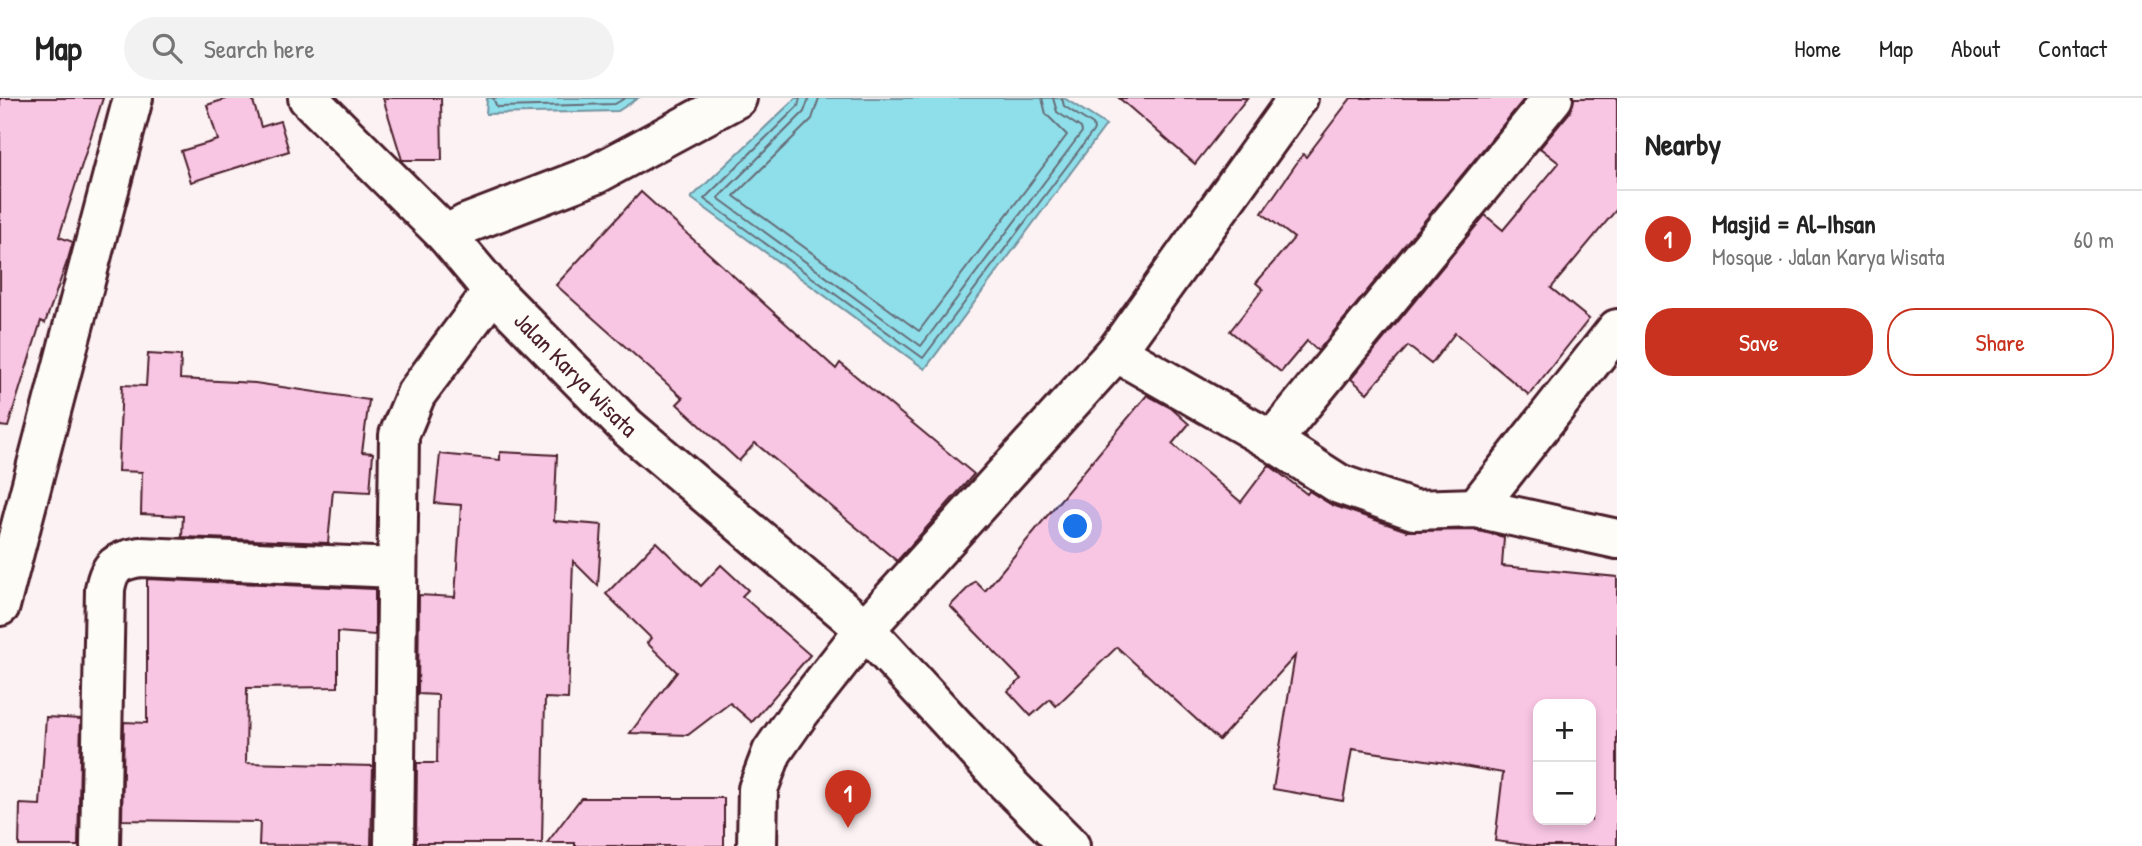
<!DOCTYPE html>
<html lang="en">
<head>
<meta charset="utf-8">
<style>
  :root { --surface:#fff; --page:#f2f2f2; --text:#222; --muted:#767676; --line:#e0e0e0; --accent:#c8321e }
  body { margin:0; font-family:"Patrick Hand",sans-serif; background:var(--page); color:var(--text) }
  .controls { position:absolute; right:21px; bottom:21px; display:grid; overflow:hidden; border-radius:14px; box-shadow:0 4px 10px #0003 }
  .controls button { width:63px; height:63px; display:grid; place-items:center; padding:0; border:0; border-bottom:2px solid var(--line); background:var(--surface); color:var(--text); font:35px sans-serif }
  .you { position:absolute; left:1076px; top:429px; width:24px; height:24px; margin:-18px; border:5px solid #fff; border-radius:50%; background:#1a73e8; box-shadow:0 0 0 10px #1a73e833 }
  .badge { display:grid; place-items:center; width:46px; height:46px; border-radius:50%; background:var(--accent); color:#fff; font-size:23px; font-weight:700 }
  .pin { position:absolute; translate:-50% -58px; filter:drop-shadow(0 2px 4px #0008) }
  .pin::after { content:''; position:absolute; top:37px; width:24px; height:21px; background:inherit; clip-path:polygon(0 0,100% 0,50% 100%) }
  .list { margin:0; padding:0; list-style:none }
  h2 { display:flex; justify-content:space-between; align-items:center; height:91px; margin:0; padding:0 28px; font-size:30px }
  h2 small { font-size:23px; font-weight:400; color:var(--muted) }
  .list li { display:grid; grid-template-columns:46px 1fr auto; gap:21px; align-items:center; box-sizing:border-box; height:98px; padding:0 28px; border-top:2px solid var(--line) }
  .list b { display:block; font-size:26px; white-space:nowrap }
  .list p { margin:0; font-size:23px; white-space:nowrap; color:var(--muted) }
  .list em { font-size:23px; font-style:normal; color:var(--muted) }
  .actions { display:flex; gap:14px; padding:21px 28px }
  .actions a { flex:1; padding:16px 0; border:2px solid var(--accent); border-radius:28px; text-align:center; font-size:24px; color:var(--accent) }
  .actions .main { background:var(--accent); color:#fff }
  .icon { flex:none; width:38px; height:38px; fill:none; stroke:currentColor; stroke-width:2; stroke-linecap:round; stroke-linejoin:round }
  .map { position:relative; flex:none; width:1617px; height:748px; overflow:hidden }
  header { display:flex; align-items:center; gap:42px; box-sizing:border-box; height:98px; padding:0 35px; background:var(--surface); border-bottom:2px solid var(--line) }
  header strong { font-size:33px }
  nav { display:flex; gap:38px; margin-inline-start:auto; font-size:24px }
  .search { width:490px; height:63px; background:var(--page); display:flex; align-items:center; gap:18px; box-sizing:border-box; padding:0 24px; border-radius:38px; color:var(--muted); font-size:26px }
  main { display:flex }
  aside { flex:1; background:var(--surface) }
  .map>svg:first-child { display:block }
</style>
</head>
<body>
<header>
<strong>Map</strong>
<div class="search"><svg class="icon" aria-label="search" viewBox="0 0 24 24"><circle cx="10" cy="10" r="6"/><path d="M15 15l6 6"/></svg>Search here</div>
<nav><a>Home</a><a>Map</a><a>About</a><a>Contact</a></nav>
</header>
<main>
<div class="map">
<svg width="1617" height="748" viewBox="0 0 1617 748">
  <rect width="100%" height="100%" fill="#fcf1f3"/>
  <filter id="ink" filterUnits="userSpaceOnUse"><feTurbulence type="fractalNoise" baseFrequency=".0143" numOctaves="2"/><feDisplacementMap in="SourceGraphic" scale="14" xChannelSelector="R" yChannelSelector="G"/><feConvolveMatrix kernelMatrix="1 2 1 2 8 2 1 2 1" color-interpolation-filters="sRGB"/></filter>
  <g filter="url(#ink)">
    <g fill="#8fdfea" stroke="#73929e" stroke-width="2">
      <polygon points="487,0 638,0 618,13 486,16"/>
      <polygon points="796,0 1064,0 1106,27 925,271 691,100"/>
    </g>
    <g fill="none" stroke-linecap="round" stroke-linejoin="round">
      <g stroke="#666c77" stroke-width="2">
        <polyline points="493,0 497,9 615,6 625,0"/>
        <polyline points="800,0 798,8 704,101 923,260 1094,32 1093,27 1064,8 1062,0"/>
        <polyline points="809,0 804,14 718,100 921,248 1082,34 1081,30 1057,14 1053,0"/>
        <polyline points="819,0 812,21 734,98 919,233 1067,37 1046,16 1042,0"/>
      </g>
    </g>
    <g fill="#f8c5e3" stroke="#4a1f2b" stroke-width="2" fill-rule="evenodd">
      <polygon points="0,0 103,0 59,139 73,144 68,161 45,225 41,223 8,329 0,328"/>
      <polygon points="229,0 252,0 261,29 280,23 289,53 191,84 181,53 218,42 207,7"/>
      <polygon points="383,0 441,0 442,62 402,62"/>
      <polygon points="1119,0 1247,0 1195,66"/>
      <polygon points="1351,0 1525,0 1318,253 1307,243 1281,274 1230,233 1263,191 1256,185 1294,140 1262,115 1303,56 1306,59"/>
      <polygon points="1574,0 1617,0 1617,111 1551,190 1589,221 1529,297 1455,235 1431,266 1408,248 1367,295 1351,281 1485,117 1503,132 1559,65 1540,50 1570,14"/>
      <polygon points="641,94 836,271 840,265 974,376 897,463 755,345 739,363 677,306 683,300 556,187"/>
      <polygon points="148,256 181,258 180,281 255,285 369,302 362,354 373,355 370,394 333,392 328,445 182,439 183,418 141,416 142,374 118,373 122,287 146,288"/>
      <path d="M1147,297l24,13 18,16 -17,20 69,58 28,-37 38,29 2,-3 23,14 75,26 67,-1 30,7 -2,29 115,11v269h-83l-39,-5 8,-68 -57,-10 -94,-14 -9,52 -70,-12 22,-133 -76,84 -102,-93 -61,59 -6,-7 -19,17 -23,-25 13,-12 -71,-73 25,-25 10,10zM1538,606h53v116h-53z"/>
      <polygon points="500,354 557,357 554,423 602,427 598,488 573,463 568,601 545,600 542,745 416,745 417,665 437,665 438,597 418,596 419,497 455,499 461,407 435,405 440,356 500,362"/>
      <polygon points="656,444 701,488 721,467 748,492 742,498 810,557 752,624 730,605 688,637 630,635 677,574 647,545 651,540 606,496"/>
      <polygon points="147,481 375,491 375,537 338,534 338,589 247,590 246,665 373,668 371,748 259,747 260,724 122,722 124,624 147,625"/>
      <polygon points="46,619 81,621 78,748 19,748 20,706 40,707"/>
      <polygon points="581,700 724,700 724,748 575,748 575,745 547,745"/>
    </g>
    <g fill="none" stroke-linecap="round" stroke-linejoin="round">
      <g stroke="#4a1f2b" stroke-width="44">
        <g id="minor">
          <path id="s1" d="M308,0l138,137 47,56 134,136 238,202 142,154 63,63"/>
          <polyline points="446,137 466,126 596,76 737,0"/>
          <polyline points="1116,254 1272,343 1339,386 1414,412 1476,410 1617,441"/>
          <polyline points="1272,343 1553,0"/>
          <polyline points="1476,410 1617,231"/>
          <polyline points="0,508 133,0"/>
          <path d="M100,748l5,-257c4,-23 12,-28 35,-32l256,11"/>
          <polyline points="394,748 399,337 416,296 493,193"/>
          <polyline points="757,748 758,691 772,654 800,614 865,531 1116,254 1298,0"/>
        </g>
      </g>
      <use href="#minor" stroke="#fdfcf7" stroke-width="38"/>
    </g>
  </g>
  <g text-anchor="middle" stroke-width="5" stroke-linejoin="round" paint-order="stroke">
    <g font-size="24" fill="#4a1f2b" stroke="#fdfcf7">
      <text dy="8" stroke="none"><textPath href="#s1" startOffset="385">Jalan Karya Wisata</textPath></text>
    </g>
  </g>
</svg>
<div class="controls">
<button>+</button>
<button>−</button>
</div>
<div class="you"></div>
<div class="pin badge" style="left:848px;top:730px">1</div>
</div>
<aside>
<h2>Nearby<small></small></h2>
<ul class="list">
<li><span class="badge">1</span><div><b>Masjid = Al-Ihsan</b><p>Mosque · Jalan Karya Wisata</p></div><em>60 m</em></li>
</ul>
<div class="actions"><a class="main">Save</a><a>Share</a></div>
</aside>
</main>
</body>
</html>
